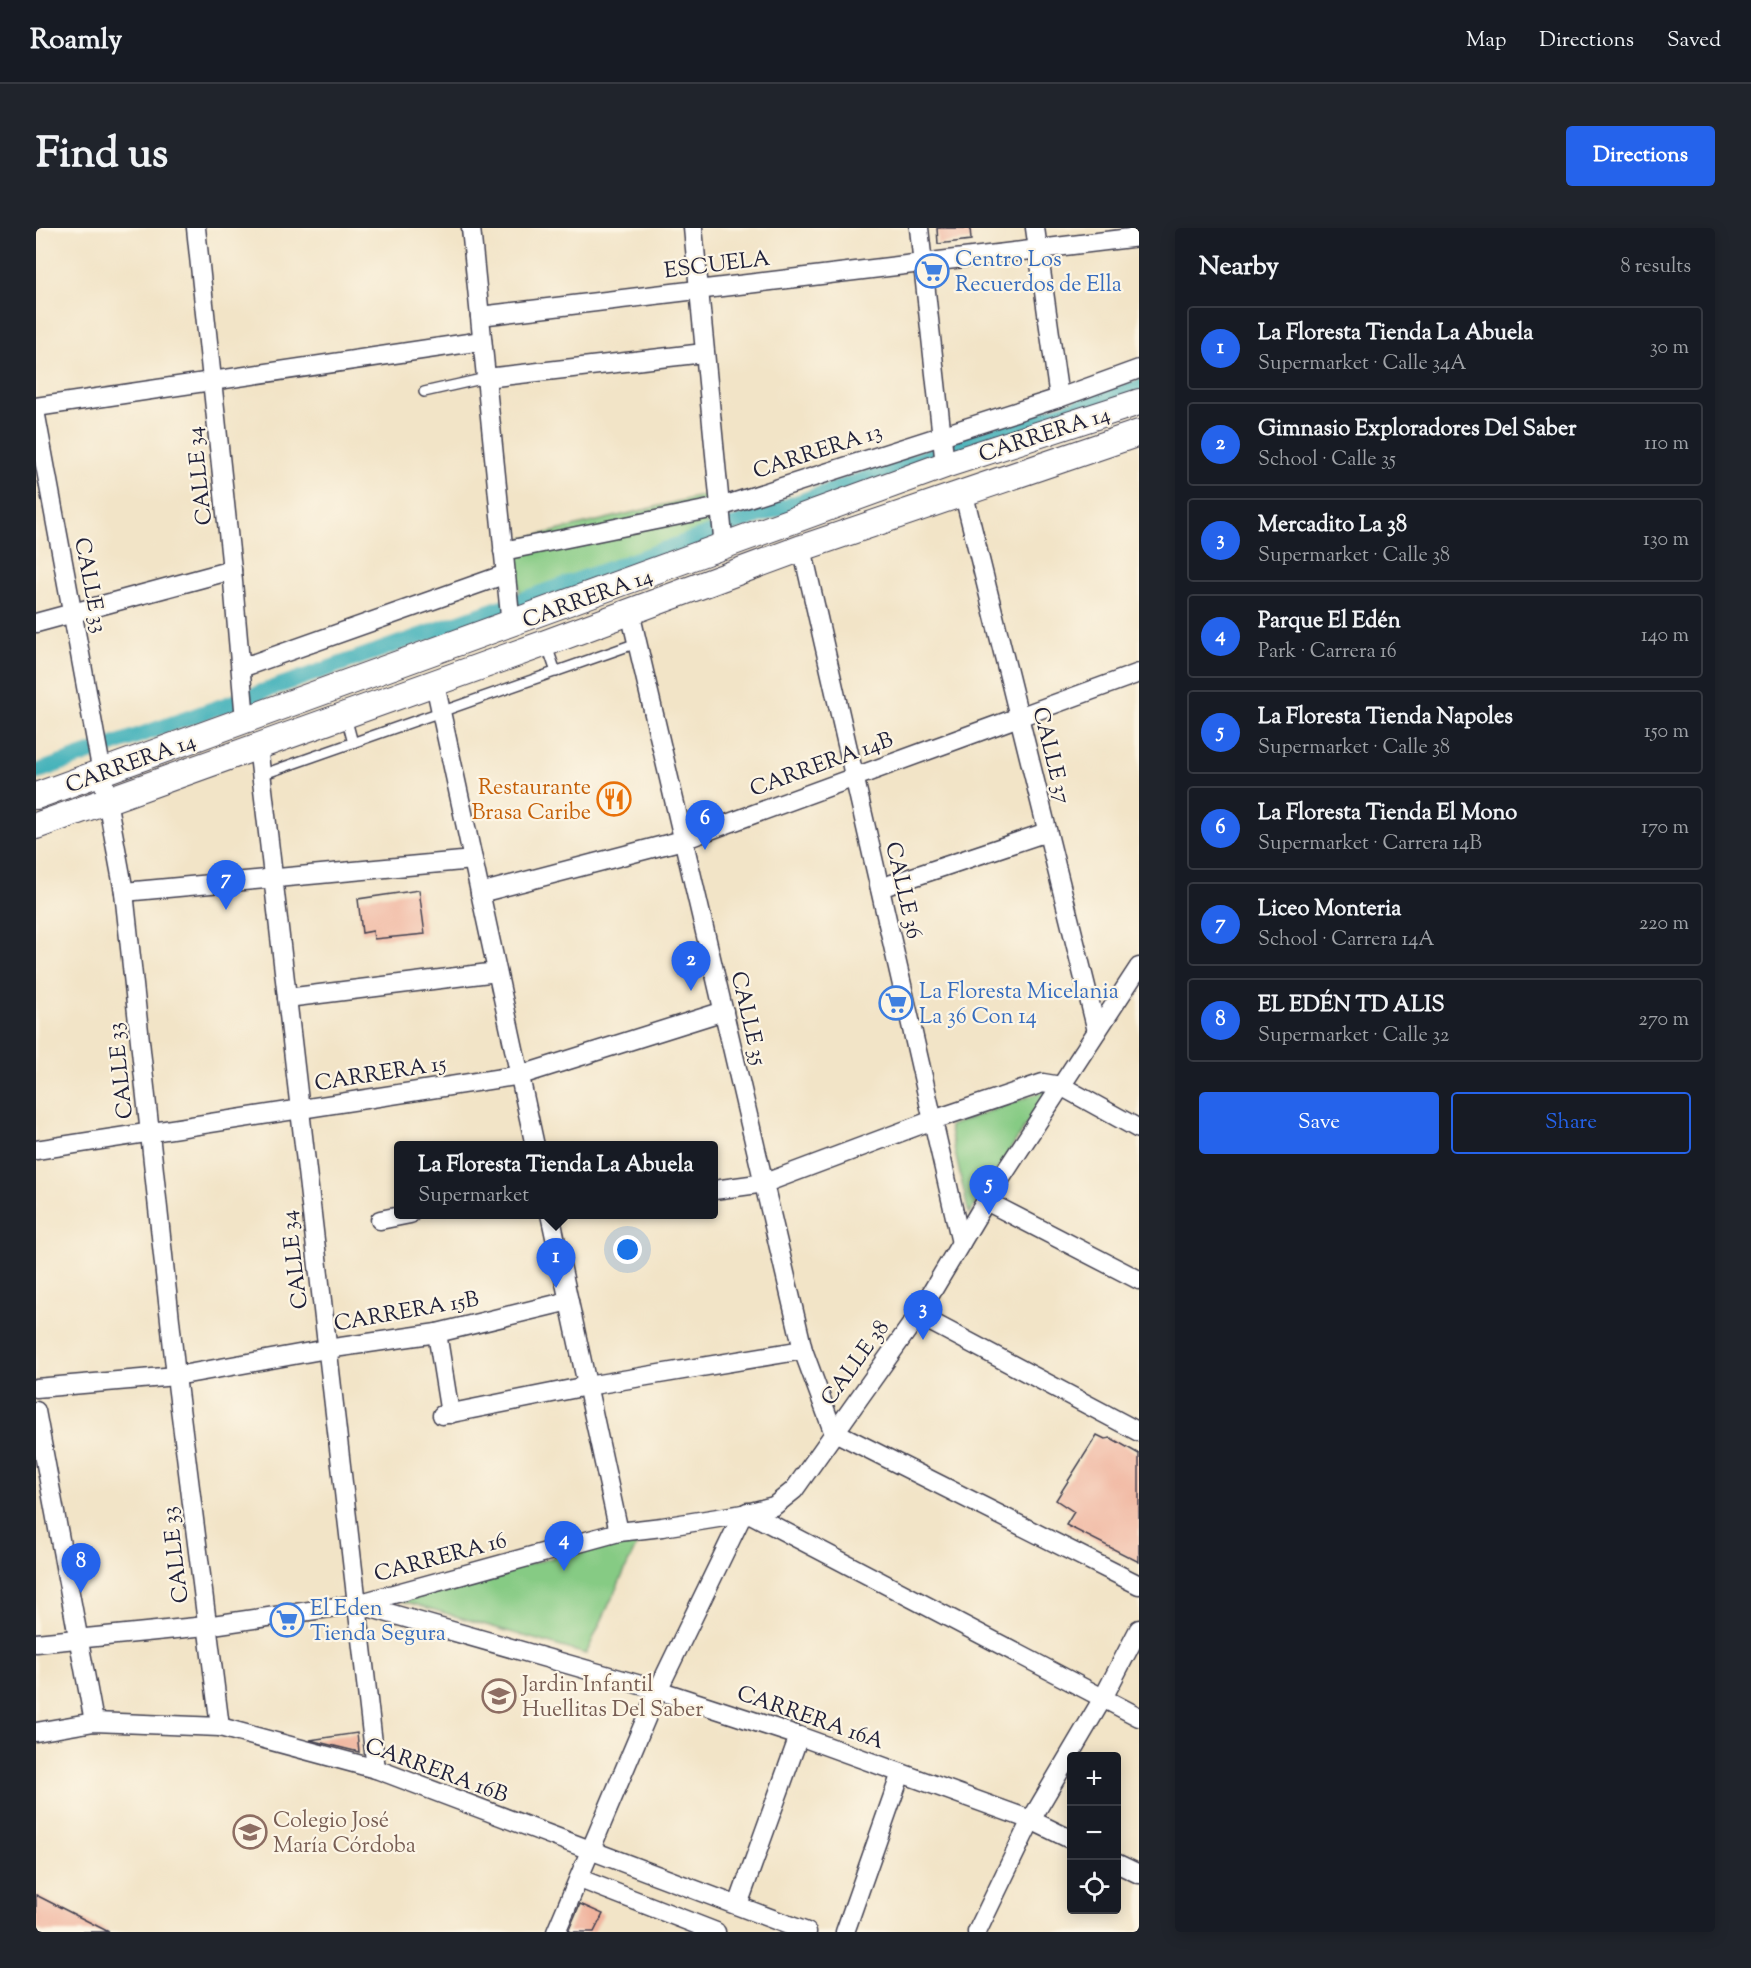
<!DOCTYPE html>
<html lang="en">
<head>
<meta charset="utf-8">
<style>
  :root { --surface:#171b24; --page:#20242c; --text:#f1f3f6; --muted:#9ea1a6; --line:#363941; --accent:#2563eb }
  body { margin:0; font-family:"Sorts Mill Goudy",serif; background:var(--page); color:var(--text) }
  .controls { position:absolute; right:18px; bottom:18px; display:grid; overflow:hidden; border-radius:6px; box-shadow:0 3px 15px #0003 }
  .controls button { width:54px; height:54px; display:grid; place-items:center; padding:0; border:0; border-bottom:2px solid var(--line); background:var(--surface); color:var(--text); font:30px sans-serif }
  .you { position:absolute; left:592px; top:1022px; width:21px; height:21px; margin:-15px; border:4px solid #fff; border-radius:50%; background:#1a73e8; box-shadow:0 0 0 9px #1a73e833 }
  .badge { display:grid; place-items:center; width:39px; height:39px; border-radius:50%; background:var(--accent); color:#fff; font-size:20px; font-weight:700 }
  .pin { position:absolute; translate:-50% -50px; filter:drop-shadow(0 2px 3px #0008) }
  .pin::after { content:''; position:absolute; top:32px; width:21px; height:18px; background:inherit; clip-path:polygon(0 0,100% 0,50% 100%) }
  .popup { position:absolute; left:358px; top:913px; width:324px; height:78px; box-sizing:border-box; display:grid; place-content:center; border-radius:6px; background:var(--surface); filter:drop-shadow(0 2px 4px #0005); font-size:20px; white-space:nowrap; color:var(--muted) }
  .popup b { font-size:22px; color:var(--text) }
  .popup::after { content:''; position:absolute; left:50%; top:100%; margin-left:-12px; border:12px solid transparent; border-top-color:var(--surface) }
  .list { margin:0; padding:0; list-style:none }
  h2 { display:flex; justify-content:space-between; align-items:center; height:78px; margin:0; padding:0 24px; font-size:26px }
  h2 small { font-size:20px; font-weight:400; color:var(--muted) }
  .list li { display:grid; grid-template-columns:39px 1fr auto; gap:18px; align-items:center; box-sizing:border-box; height:84px; margin:0 12px 12px; padding:0 12px; border:2px solid var(--line); border-radius:6px }
  .list b { display:block; font-size:22px; white-space:nowrap }
  .list p { margin:0; font-size:20px; white-space:nowrap; color:var(--muted) }
  .list em { font-size:20px; font-style:normal; color:var(--muted) }
  .actions { display:flex; gap:12px; padding:18px 24px }
  .actions a { flex:1; padding:14px 0; border:2px solid var(--accent); border-radius:6px; text-align:center; font-size:21px; color:var(--accent) }
  .actions .main { background:var(--accent); color:#fff }
  .icon { flex:none; width:33px; height:33px; fill:none; stroke:currentColor; stroke-width:2; stroke-linecap:round; stroke-linejoin:round }
  .map { position:relative; flex:none; width:1103px; height:1704px; overflow:hidden; border-radius:6px }
  header { display:flex; align-items:center; gap:36px; box-sizing:border-box; height:84px; padding:0 30px; background:var(--surface); border-bottom:2px solid var(--line) }
  header strong { font-size:28px }
  nav { display:flex; gap:33px; margin-inline-start:auto; font-size:21px }
  .intro { display:flex; align-items:center; justify-content:space-between; box-sizing:border-box; height:144px; padding:0 36px }
  h1 { margin:0; font-size:42px }
  .button { padding:15px 27px; border-radius:6px; background:var(--accent); color:#fff; font-size:21px; font-weight:700 }
  main { display:flex; gap:36px; padding:0 36px }
  aside { flex:1; background:var(--surface); border-radius:6px; box-shadow:0 3px 15px #0003 }
  .map>svg:first-child { display:block }
</style>
</head>
<body>
<header>
<strong>Roamly</strong>
<nav><a>Map</a><a>Directions</a><a>Saved</a></nav>
</header>
<div class="intro"><h1>Find us</h1><a class="button">Directions</a></div>
<main>
<div class="map">
<svg width="1103" height="1704" viewBox="0 0 1103 1704">
  <rect width="100%" height="100%" fill="#fcf5e5"/>
  <filter id="ink" filterUnits="userSpaceOnUse"><feTurbulence type="fractalNoise" baseFrequency=".0167" numOctaves="2"/><feDisplacementMap in="SourceGraphic" scale="12" xChannelSelector="R" yChannelSelector="G"/><feConvolveMatrix kernelMatrix="1 2 1 2 8 2 1 2 1" color-interpolation-filters="sRGB"/></filter>
  <filter id="wash" filterUnits="userSpaceOnUse"><feTurbulence type="fractalNoise" baseFrequency=".008" numOctaves="4" result="noise"/><feDisplacementMap in="SourceGraphic" scale="24" xChannelSelector="R" yChannelSelector="G"/><feGaussianBlur stdDeviation="1.35" result="paint"/><feColorMatrix in="noise" values="0 0 0 0 0 0 0 0 0 0 0 0 0 0 0 0 0 1.4 0 .05"/><feComposite in="paint" operator="in"/></filter>
  <g filter="url(#wash)">
    <rect width="100%" height="100%" fill="#f2e4c7"/>
    <g fill="#86cb84" stroke="#547660" stroke-width="1.5">
      <polygon points="669,267 673,312 485,379 478,313"/>
      <polygon points="1013,861 933,986 913,898"/>
      <polygon points="603,1312 550,1426 364,1372 570,1315"/>
    </g>
    <g fill="none" stroke-linecap="round" stroke-linejoin="round">
      <polyline stroke="#3fb0b9" stroke-width="16" points="0,544 926,216 1103,159"/>
    </g>
    <g id="blocks">
      <g fill="#f0b39d">
        <polygon points="901,0 934,0 935,12 902,16"/>
        <polygon points="383,662 389,706 338,711 337,703 326,705 322,671"/>
        <polygon points="1061,1207 1069,1211 1075,1210 1103,1226 1103,1334 1030,1297 1038,1284 1020,1272"/>
        <polygon points="321,1505 323,1524 274,1512"/>
        <polygon points="0,1667 73,1704 7,1704 0,1700"/>
        <polygon points="544,1676 567,1686 558,1704 532,1704"/>
      </g>
    </g>
  </g>
  <g filter="url(#ink)">
    <use href="#blocks" fill-opacity="0" stroke="#413f50" stroke-width="1.5"/>
    <g fill="none" stroke-linecap="round" stroke-linejoin="round">
      <g stroke="#413f50" stroke-width="12">
        <g id="service">
          <polyline points="388,164 450,150"/>
          <polyline points="511,418 520,444"/>
          <polyline points="310,489 317,515"/>
          <polyline points="225,547 601,415"/>
        </g>
      </g>
      <g stroke="#413f50" stroke-width="21">
        <g id="minor">
          <polyline points="160,0 196,342 209,492"/>
          <polyline points="435,0 475,397"/>
          <polyline points="657,0 688,319"/>
          <polyline points="883,0 909,237"/>
          <polyline points="999,0 1023,170"/>
          <polyline points="444,88 1103,9"/>
          <polyline points="450,150 668,125"/>
          <polyline points="0,179 446,113"/>
          <polyline points="0,188 88,664 140,1148 184,1499"/>
          <polyline points="927,263 1061,803"/>
          <polyline points="766,320 925,1015"/>
          <polyline points="467,323 684,279 1023,170 1103,141"/>
          <polyline points="594,384 767,1122 797,1203 1103,1357"/>
          <polyline points="0,395 196,342"/>
          <polyline points="205,440 470,346"/>
          <polyline points="399,456 499,918"/>
          <polyline points="222,518 340,1541"/>
          <polyline points="844,660 1011,604"/>
          <polyline points="88,664 437,632"/>
          <polyline points="444,665 647,612 1103,445"/>
          <polyline points="251,770 461,744"/>
          <polyline points="0,922 485,847 688,783"/>
          <polyline points="678,962 729,955 897,892 1007,855 1025,858 1103,901"/>
          <polyline points="950,973 1103,1052"/>
          <polyline points="514,986 583,1304"/>
          <polyline points="344,992 374,986"/>
          <polyline points="882,1087 1103,1204"/>
          <polyline points="401,1105 414,1186"/>
          <polyline points="0,1160 140,1148 291,1121 401,1105 533,1073"/>
          <polyline points="0,1183 58,1494"/>
          <polyline points="406,1187 551,1158 767,1122"/>
          <polyline points="711,1284 1103,1489"/>
          <polyline points="321,1376 622,1462 763,1508 995,1592 1036,1612"/>
          <polyline points="0,1415 170,1398 321,1376 583,1304 626,1299 707,1286 738,1278 758,1262 882,1087 950,973 1103,739"/>
          <polyline points="0,1504 58,1494 184,1499 340,1541 771,1704"/>
          <polyline points="1080,1635 1103,1646"/>
          <polyline points="544,1651 680,1704"/>
          <polyline points="702,1677 763,1508"/>
          <polyline points="520,1704 622,1462 707,1286"/>
          <polyline points="809,1704 865,1545"/>
          <polyline points="941,1704 995,1592 1067,1470 1103,1401"/>
        </g>
      </g>
      <g stroke="#413f50" stroke-width="28">
        <g id="secondary">
          <polyline points="0,568 909,237 1103,174"/>
          <polyline points="0,598 510,415 766,320 1103,205"/>
        </g>
      </g>
      <use href="#service" stroke="#fff" stroke-width="9"/>
      <use href="#minor" stroke="#fff" stroke-width="18"/>
      <use href="#secondary" stroke="#fff" stroke-width="26"/>
    </g>
  </g>
  <defs>
    <g id="supermarket-ring" transform="scale(1.725)"><circle r="9.5" fill="#fcf5e5" stroke="#3f7fe0" stroke-width="1.5"/><path d="M-6-5.5h2.5l.6 2H6L4.5 2H-2.5L-4.4-4H-6ZM-1.5 3.2a1.3 1.3 0 1 0 .1 0ZM3 3.2a1.3 1.3 0 1 0 .1 0Z" fill="#3f7fe0"/></g>
    <g id="restaurant-ring" transform="scale(1.725)"><circle r="9.5" fill="#fcf5e5" stroke="#e8710a" stroke-width="1.5"/><path d="M-5-6h1v4h1v-4h1v4h1v-4h1v5L-1.5 .5V6h-2V.5L-5-1ZM5-6V6H3V1.5H1.5Q1.5-4 5-6Z" fill="#e8710a"/></g>
    <g id="school-ring" transform="scale(1.725)"><circle r="9.5" fill="#fcf5e5" stroke="#8d6e63" stroke-width="1.5"/><path d="M0-5L7-2L0 1L-7-2ZM-4 1L0 2.5L4 1V4Q0 6-4 4Z" fill="#8d6e63"/></g>
  </defs>
  <g fill-rule="evenodd">
    <use href="#supermarket-ring" x="896" y="43"/>
    <use href="#restaurant-ring" x="578" y="571"/>
    <use href="#supermarket-ring" x="860" y="775"/>
    <use href="#supermarket-ring" x="251" y="1392"/>
    <use href="#school-ring" x="463" y="1468"/>
    <use href="#school-ring" x="214" y="1604"/>
  </g>
  <g text-anchor="middle" stroke-width="4.5" stroke-linejoin="round" paint-order="stroke">
    <g font-size="22" fill="#366cbe" stroke="#fcf5e5" text-anchor="start">
      <text x="919" y="38">Centro Los<tspan x="919" dy="25">Recuerdos de Ella</tspan></text>
      <text x="883" y="770">La Floresta Micelania<tspan x="883" dy="25">La 36 Con 14</tspan></text>
      <text x="274" y="1387">El Eden<tspan x="274" dy="25">Tienda Segura</tspan></text>
    </g>
    <g font-size="22" fill="#22223b" stroke="#fcf5e5">
      <text transform="translate(681 35) rotate(-7)" y="8">ESCUELA</text>
      <text transform="translate(1008 205) rotate(-18)" y="8">CARRERA 14</text>
      <text transform="translate(781 222) rotate(-18)" y="8">CARRERA 13</text>
      <text transform="translate(162 248) rotate(-96)" y="8">CALLE 34</text>
      <text transform="translate(56 357) rotate(79)" y="8">CALLE 33</text>
      <text transform="translate(551 369) rotate(-20)" y="8">CARRERA 14</text>
      <text transform="translate(1017 527) rotate(76)" y="8">CALLE 37</text>
      <text transform="translate(94 534) rotate(-20)" y="8">CARRERA 14</text>
      <text transform="translate(785 535) rotate(-20)" y="8">CARRERA 14B</text>
      <text transform="translate(869 662) rotate(77)" y="8">CALLE 36</text>
      <text transform="translate(714 790) rotate(77)" y="8">CALLE 35</text>
      <text transform="translate(83 843) rotate(-96)" y="8">CALLE 33</text>
      <text transform="translate(344 844) rotate(-9)" y="8">CARRERA 15</text>
      <text transform="translate(257 1032) rotate(-97)" y="8">CALLE 34</text>
      <text transform="translate(370 1082) rotate(-10)" y="8">CARRERA 15B</text>
      <text transform="translate(818 1134) rotate(-54)" y="8">CALLE 38</text>
      <text transform="translate(138 1327) rotate(-97)" y="8">CALLE 33</text>
      <text transform="translate(404 1328) rotate(-15)" y="8">CARRERA 16</text>
      <text transform="translate(775 1488) rotate(19)" y="8">CARRERA 16A</text>
      <text transform="translate(401 1541) rotate(20)" y="8">CARRERA 16B</text>
    </g>
    <g font-size="22" fill="#c56008" stroke="#fcf5e5" text-anchor="end">
      <text x="555" y="566">Restaurante<tspan x="555" dy="25">Brasa Caribe</tspan></text>
    </g>
    <g font-size="22" fill="#785e54" stroke="#fcf5e5" text-anchor="start">
      <text x="486" y="1463">Jardin Infantil<tspan x="486" dy="25">Huellitas Del Saber</tspan></text>
      <text x="237" y="1599">Colegio José<tspan x="237" dy="25">María Córdoba</tspan></text>
    </g>
  </g>
</svg>
<div class="controls">
<button>+</button>
<button>−</button>
<button><svg class="icon" aria-label="locate" viewBox="0 0 24 24"><circle cx="12" cy="12" r="6"/><path d="M12 2v4M12 18v4M2 12h4M18 12h4"/></svg></button>
</div>
<div class="you"></div>
<div class="pin badge" style="left:520px;top:1060px">1</div>
<div class="popup"><b>La Floresta Tienda La Abuela</b>Supermarket</div>
<div class="pin badge" style="left:655px;top:763px">2</div>
<div class="pin badge" style="left:887px;top:1112px">3</div>
<div class="pin badge" style="left:528px;top:1343px">4</div>
<div class="pin badge" style="left:953px;top:987px">5</div>
<div class="pin badge" style="left:669px;top:622px">6</div>
<div class="pin badge" style="left:190px;top:682px">7</div>
<div class="pin badge" style="left:45px;top:1365px">8</div>
</div>
<aside>
<h2>Nearby<small>8 results</small></h2>
<ul class="list">
<li><span class="badge">1</span><div><b>La Floresta Tienda La Abuela</b><p>Supermarket · Calle 34A</p></div><em>30 m</em></li>
<li><span class="badge">2</span><div><b>Gimnasio Exploradores Del Saber</b><p>School · Calle 35</p></div><em>110 m</em></li>
<li><span class="badge">3</span><div><b>Mercadito La 38</b><p>Supermarket · Calle 38</p></div><em>130 m</em></li>
<li><span class="badge">4</span><div><b>Parque El Edén</b><p>Park · Carrera 16</p></div><em>140 m</em></li>
<li><span class="badge">5</span><div><b>La Floresta Tienda Napoles</b><p>Supermarket · Calle 38</p></div><em>150 m</em></li>
<li><span class="badge">6</span><div><b>La Floresta Tienda El Mono</b><p>Supermarket · Carrera 14B</p></div><em>170 m</em></li>
<li><span class="badge">7</span><div><b>Liceo Monteria</b><p>School · Carrera 14A</p></div><em>220 m</em></li>
<li><span class="badge">8</span><div><b>EL EDÉN TD ALIS</b><p>Supermarket · Calle 32</p></div><em>270 m</em></li>
</ul>
<div class="actions"><a class="main">Save</a><a>Share</a></div>
</aside>
</main>
</body>
</html>
